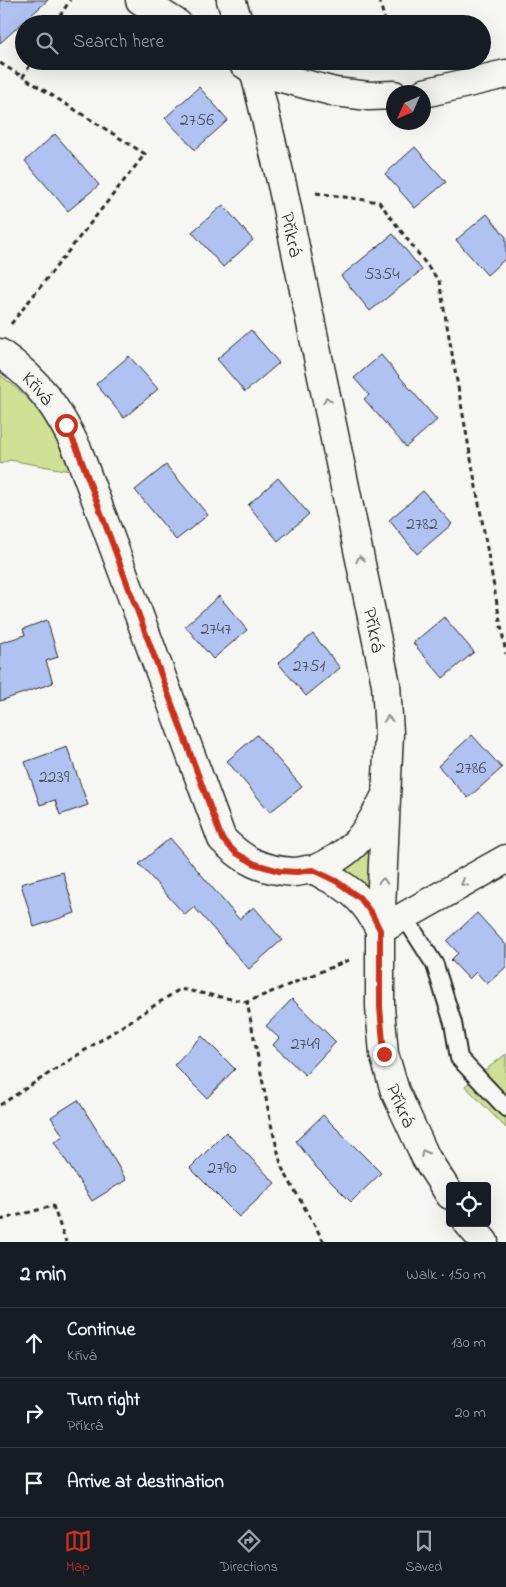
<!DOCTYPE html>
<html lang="en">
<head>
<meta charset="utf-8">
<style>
  :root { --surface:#171b24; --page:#20242c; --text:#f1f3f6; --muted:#9ea1a6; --line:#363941; --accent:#c8321e }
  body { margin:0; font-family:"Indie Flower",sans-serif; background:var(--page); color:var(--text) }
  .controls { position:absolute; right:15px; bottom:15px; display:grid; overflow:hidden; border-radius:5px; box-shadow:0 5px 20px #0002 }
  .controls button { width:45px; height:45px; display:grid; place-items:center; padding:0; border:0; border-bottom:1px solid var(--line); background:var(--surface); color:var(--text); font:25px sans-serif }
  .compass { position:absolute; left:386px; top:85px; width:45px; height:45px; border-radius:50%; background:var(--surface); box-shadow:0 5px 20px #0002; rotate:225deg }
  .stop { position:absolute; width:15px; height:15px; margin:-11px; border:4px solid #c8321e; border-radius:50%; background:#fff }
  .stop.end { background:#c8321e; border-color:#fff; box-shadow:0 1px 5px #0008 }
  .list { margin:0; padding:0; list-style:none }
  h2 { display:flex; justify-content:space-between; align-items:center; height:65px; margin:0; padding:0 20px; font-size:21px }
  h2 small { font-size:16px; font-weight:400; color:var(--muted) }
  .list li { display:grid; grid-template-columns:32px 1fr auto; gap:15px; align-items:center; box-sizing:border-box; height:70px; padding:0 20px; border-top:1px solid var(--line) }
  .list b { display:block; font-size:19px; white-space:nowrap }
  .list p { margin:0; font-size:16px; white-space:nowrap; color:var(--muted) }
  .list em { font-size:16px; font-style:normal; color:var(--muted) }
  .icon { flex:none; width:28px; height:28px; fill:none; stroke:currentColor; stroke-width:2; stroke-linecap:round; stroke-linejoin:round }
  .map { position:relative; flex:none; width:506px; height:1242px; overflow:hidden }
  .search { position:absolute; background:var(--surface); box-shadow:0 5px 20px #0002; left:15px; right:15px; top:15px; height:55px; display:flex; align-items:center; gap:12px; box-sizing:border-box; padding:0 18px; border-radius:28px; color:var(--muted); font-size:19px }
  .sheet { height:275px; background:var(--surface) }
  nav { display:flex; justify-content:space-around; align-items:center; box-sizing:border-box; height:70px; border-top:1px solid var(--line); background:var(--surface); font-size:14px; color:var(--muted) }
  nav a { display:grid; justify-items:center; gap:2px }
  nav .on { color:var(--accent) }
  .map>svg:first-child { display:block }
</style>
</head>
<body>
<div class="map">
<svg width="506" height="1242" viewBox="0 0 506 1242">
  <rect width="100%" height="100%" fill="#f6f6f2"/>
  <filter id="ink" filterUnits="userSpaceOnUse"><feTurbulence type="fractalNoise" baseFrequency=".02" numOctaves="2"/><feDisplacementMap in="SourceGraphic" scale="10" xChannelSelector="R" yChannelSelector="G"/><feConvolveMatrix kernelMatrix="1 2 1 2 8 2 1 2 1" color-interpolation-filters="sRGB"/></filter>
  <g filter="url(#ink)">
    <g fill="#d0e094" stroke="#7e8660">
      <path d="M0,375c19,14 36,30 48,50 9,14 15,31 22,46l-60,-11 -10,4z"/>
      <polygon points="373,848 373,892 344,871"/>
      <polygon points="506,1054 506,1128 465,1086"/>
    </g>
    <g fill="#b0c2f1" stroke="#2b2b2b">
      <polygon points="0,0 48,0 0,43"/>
      <polygon points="199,87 228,120 195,150 165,118"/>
      <polygon points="55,134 99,185 68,211 25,161"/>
      <polygon points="415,147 446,182 415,208 385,174"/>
      <polygon points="223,205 253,240 223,267 192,232"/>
      <polygon points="487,214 506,237 506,258 487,275 456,240"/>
      <polygon points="393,234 422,270 370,311 341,276"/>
      <polygon points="251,330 279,363 245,392 217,359"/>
      <polygon points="381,355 437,420 406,447 364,399 369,395 354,378"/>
      <polygon points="129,356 158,389 124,418 96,384"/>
      <polygon points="166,465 208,515 176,540 135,490"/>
      <polygon points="278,478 309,514 278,541 248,505"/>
      <polygon points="423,491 452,524 417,554 389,520"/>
      <polygon points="219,596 247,630 213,659 185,626"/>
      <polygon points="444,617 474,652 443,678 413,643"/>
      <polygon points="47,620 58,657 46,661 53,683 0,701 0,643 25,635 23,629"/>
      <polygon points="313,634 340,668 306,696 278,663"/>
      <polygon points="257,735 302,787 270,812 227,761"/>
      <polygon points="472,735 502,768 468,798 438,766"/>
      <polygon points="67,747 88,805 60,815 55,800 40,805 25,762"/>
      <polygon points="170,838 239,919 254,907 282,940 249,969 194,907 185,915 139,864"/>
      <polygon points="63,872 75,913 34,927 21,884"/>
      <polygon points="477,913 506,945 506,967 487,984 476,972 469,979 451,960 458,953 447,941"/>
      <polygon points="292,999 336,1042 305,1075 273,1045 279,1038 266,1026"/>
      <polygon points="202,1036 235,1069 207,1098 174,1065"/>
      <polygon points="78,1100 103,1140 126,1180 92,1201 54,1142 63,1136 51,1117"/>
      <polygon points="323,1115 381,1173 351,1202 316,1167 296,1141"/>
      <polygon points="226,1132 275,1183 239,1217 190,1168"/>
    </g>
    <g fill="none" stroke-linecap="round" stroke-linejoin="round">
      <g stroke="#2b2b2b" stroke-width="20">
        <polyline id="service" points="404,916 435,965 453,1023 459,1058 506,1108"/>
      </g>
      <g stroke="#2b2b2b" stroke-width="31">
        <g id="minor">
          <polyline points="140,0 178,24"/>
          <polyline points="231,0 239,24"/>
          <path id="s1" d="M252,61l31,128 103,495 3,49 -9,197v77l4,47 11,37 31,67 24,37"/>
          <polyline points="243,63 255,71 335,92 369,96 394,95"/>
          <polyline points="424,93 506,74"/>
          <path id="s2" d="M0,353c39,28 58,55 78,98l144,388c23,23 40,31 72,33 6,0 13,-3 19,-2 5,1 10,5 14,7 26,12 41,28 53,53"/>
          <path d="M313,870c39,-16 52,-34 71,-71"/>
          <polyline points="380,930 506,859"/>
          <polyline points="468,1223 484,1242"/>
        </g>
      </g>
      <g stroke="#2b2b2b" stroke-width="3" stroke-dasharray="5 4" stroke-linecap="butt">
        <polyline points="379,0 386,24"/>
        <polyline points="55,24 70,0"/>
        <polyline points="0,63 23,77"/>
        <polyline points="316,193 379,202 439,281 506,654"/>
        <polyline points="11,324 145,154 23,77 32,61"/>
        <polyline points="0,1105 180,989 247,1002"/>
        <polyline points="0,1220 53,1206 66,1242"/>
        <polyline points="324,1242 282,1168 271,1124 247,1002 349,960"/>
      </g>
      <use href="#service" stroke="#f6f6f2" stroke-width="16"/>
      <use href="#minor" stroke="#f6f6f2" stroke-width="28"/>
    </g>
    <defs><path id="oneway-chevron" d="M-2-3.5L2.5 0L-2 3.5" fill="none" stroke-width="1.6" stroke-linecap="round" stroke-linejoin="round" transform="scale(1.25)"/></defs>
    <g stroke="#90908e">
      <use href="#oneway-chevron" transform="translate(327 400) rotate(-102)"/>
      <use href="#oneway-chevron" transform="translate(360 559) rotate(-102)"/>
      <use href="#oneway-chevron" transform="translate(388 719) rotate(-94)"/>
      <use href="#oneway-chevron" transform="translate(383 881) rotate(-88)"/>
      <use href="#oneway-chevron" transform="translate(464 883) rotate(151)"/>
      <use href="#oneway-chevron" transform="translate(424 1153) rotate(-117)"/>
    </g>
  </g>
  <g fill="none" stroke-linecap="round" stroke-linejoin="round" filter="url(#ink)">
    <polyline stroke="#c8321e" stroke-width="6" points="66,425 78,451 222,839 236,853 255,864 279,871 297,872 313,870 336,881 360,898 372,914 380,930 380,1007 384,1054"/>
  </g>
  <g text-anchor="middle" stroke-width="5" stroke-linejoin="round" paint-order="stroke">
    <g font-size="18" fill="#4c515c">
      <text x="197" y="125">2756</text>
      <text x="382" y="279">5354</text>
      <text x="422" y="529">2782</text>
      <text x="216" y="634">2747</text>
      <text x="309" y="671">2751</text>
      <text x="471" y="773">2786</text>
      <text x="54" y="782">2239</text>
      <text x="305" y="1049">2749</text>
      <text x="222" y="1173">2790</text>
    </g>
    <g font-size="20" fill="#2b2b2b" stroke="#f6f6f2">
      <text dy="7" stroke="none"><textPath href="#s1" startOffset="178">Příkrá</textPath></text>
      <text dy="7" stroke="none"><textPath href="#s2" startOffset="52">Křivá</textPath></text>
      <text dy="7" stroke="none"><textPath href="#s1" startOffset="582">Příkrá</textPath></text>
      <text dy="7" stroke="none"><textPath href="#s1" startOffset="1062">Příkrá</textPath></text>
    </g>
  </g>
</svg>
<div class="controls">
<button><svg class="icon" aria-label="locate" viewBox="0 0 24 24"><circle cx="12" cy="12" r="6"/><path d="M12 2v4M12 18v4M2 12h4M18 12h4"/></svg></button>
</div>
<svg class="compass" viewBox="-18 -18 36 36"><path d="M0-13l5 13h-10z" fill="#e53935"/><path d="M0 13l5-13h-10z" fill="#9ea1a6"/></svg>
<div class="stop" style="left:66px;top:425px"></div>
<div class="stop end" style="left:384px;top:1054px"></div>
<div class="search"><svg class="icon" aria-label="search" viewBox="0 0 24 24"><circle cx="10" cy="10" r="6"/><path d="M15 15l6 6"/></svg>Search here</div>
</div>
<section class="sheet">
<h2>2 min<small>Walk · 150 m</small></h2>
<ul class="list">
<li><svg class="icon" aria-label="ahead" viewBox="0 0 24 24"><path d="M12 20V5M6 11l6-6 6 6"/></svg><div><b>Continue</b><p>Křivá</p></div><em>130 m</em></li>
<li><svg class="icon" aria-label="right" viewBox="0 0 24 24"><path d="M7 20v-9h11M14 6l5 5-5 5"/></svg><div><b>Turn right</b><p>Příkrá</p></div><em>20 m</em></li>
<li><svg class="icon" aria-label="arrive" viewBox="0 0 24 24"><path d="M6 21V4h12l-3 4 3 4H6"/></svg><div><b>Arrive at destination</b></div></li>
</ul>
</section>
<nav>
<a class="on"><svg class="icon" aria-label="map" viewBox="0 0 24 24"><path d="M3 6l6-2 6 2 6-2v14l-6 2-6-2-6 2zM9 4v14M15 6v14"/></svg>Map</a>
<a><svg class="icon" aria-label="directions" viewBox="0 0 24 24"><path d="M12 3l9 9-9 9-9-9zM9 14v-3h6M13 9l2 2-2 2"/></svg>Directions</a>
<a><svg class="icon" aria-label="saved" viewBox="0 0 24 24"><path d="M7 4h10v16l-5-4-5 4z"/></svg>Saved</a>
</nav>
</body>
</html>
